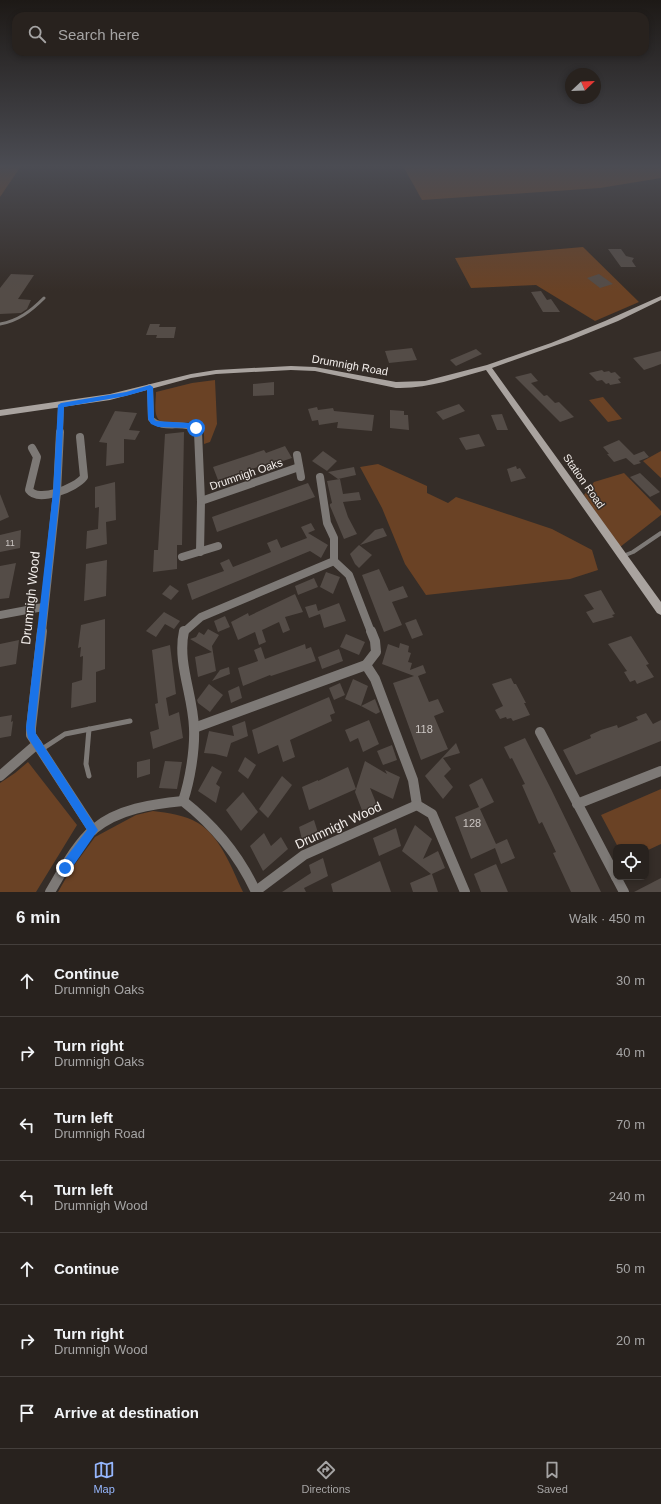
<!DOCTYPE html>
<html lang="en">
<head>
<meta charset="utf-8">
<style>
  :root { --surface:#28221e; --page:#342f2b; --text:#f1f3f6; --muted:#a5a4a4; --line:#443f3c; --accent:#95b6fd }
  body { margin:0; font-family:Arial,sans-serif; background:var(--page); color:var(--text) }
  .controls { position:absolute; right:12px; bottom:12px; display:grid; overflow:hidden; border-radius:8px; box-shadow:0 2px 6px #0003 }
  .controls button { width:36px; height:36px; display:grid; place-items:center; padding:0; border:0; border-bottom:1px solid var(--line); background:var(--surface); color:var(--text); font:20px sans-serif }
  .compass { position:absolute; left:565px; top:68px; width:36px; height:36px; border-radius:50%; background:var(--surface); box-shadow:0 2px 6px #0003; rotate:67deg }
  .stop { position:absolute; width:12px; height:12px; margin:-9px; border:3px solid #1a73e8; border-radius:50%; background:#fff }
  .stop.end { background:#1a73e8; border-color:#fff; box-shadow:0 1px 4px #0008 }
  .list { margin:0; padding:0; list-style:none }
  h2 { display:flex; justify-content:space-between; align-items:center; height:52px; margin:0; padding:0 16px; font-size:17px }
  h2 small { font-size:13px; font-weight:400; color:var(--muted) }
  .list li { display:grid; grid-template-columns:26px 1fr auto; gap:12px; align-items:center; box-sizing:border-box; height:72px; padding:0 16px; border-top:1px solid var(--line) }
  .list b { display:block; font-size:15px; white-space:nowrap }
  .list p { margin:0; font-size:13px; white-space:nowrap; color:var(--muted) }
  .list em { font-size:13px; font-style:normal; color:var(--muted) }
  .icon { flex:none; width:22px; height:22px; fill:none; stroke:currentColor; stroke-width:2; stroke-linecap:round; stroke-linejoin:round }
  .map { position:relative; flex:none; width:661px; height:892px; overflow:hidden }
  .search { position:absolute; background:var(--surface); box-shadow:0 2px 6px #0003; left:12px; right:12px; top:12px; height:44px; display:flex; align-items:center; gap:10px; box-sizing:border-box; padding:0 14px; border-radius:12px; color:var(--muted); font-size:15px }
  .sheet { height:556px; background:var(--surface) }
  nav { display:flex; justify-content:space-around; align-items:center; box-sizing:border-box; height:56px; border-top:1px solid var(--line); background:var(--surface); font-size:11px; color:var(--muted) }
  nav a { display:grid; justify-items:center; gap:2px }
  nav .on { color:var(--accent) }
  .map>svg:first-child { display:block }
</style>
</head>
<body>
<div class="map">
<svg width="661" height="892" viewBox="0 0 661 892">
  <rect width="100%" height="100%" fill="#352d28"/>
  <g fill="#6a4225">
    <polygon points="0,166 21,166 0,197"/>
    <polygon points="403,166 661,166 661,178 600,188 422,200"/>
    <polygon points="583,247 639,302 595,321 536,285 471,288 455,258"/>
    <path d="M215,380l2,44 -7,18 -6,2c0,-5 1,-14 -3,-18 -10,-9 -39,4 -44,-9 -3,-6 -1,-18 -1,-25l36,-9z"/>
    <polygon points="603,397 622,419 608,422 589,400"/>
    <polygon points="661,451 661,478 643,461"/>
    <polygon points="378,464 427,486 427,493 448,503 456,497 552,529 592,550 598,570 570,579 426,595 405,564 382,508 360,467"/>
    <polygon points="624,473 661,511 661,515 620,547 584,495 594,482"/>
    <polygon points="28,762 77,825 36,892 0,892 0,783 15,773"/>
    <polygon points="661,789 661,844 646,851 646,847 618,847 601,815"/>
    <path d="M153,811c15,2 32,4 45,12 23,14 34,46 45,69h-185l12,-21 25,-34 41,-22z"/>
  </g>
  <g fill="#544c47">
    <polygon points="608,249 621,249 626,256 634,258 632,261 636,267 621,267"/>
    <polygon points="11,274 34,275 18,299 31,300 27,309 21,313 0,314 0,288"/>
    <polygon points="599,274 613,284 600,288 587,278"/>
    <polygon points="541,291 547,300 551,299 560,312 543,312 531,292"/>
    <polygon points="150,324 160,324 159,327 176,327 174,338 156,338 157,335 146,335"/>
    <polygon points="412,348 417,360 389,363 385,351"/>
    <polygon points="476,349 482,354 456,366 450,360"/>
    <polygon points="661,351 661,364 653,367 644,370 633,358"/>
    <polygon points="602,370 604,372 609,371 611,373 615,372 621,378 618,379 621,383 610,385 609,383 606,384 602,380 597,381 589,373"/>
    <polygon points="531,373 538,381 531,383 544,396 547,395 555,403 559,402 574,417 560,422 515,377"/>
    <polygon points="274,382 274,395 253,396 253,384"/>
    <polygon points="459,404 465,411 443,420 436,412"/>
    <polygon points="317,407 318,410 333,408 334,411 374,415 372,431 337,428 338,422 319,425 318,420 312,421 308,409"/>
    <polygon points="390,410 404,411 404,415 408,415 409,430 390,428"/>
    <polygon points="115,411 137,413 129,430 140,431 135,440 124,439 124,463 106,466 107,443 99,442"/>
    <polygon points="502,414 508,430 497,430 491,415"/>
    <polygon points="184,432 182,545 177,545 177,569 153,572 154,550 158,550 165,434"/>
    <polygon points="479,434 485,446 466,450 459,438"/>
    <polygon points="619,440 634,455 644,451 649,457 639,461 641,463 634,465 626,458 614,462 607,454 609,454 603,447"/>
    <polygon points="285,446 292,458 274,464 273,462 218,480 213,467 264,450 266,453"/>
    <polygon points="323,451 337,461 327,471 312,461"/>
    <polygon points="516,466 517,469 520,468 526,478 511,482 507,469"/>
    <polygon points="354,467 356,475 338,479 328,472"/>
    <polygon points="640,473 660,492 650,497 630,477"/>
    <polygon points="340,479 343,494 359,492 361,500 343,502 348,517 357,534 344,539 330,506 330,504 332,503 327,481"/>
    <polygon points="115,482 116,520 106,522 107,544 86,549 87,531 98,529 99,507 95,508 95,487"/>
    <polygon points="308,483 315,497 217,532 212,517"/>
    <polygon points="0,494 9,517 0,521"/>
    <polygon points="311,523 315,530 308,533 328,545 321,558 310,551 192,600 187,584 224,571 220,563 229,559 233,567 271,552 267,543 277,539 281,548 307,538 301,527"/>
    <polygon points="383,528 387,536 360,545 375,530"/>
    <polygon points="21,530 20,548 0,552 0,535"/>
    <polygon points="359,545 372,555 359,568 355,564 350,554"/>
    <polygon points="107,560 106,596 84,601 86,564"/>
    <polygon points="16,563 9,598 0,599 0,566"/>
    <polygon points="379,569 389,591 403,586 408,597 392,602 402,625 384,632 362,575"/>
    <polygon points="326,572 340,577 333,594 320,587"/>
    <polygon points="314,578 318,587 298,595 295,586"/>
    <polygon points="170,585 179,591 171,600 162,594"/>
    <polygon points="601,590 615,614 612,615 614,617 593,623 586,612 594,609 584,595"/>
    <polygon points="295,594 303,612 285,617 290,630 283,633 279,622 262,630 266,642 259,645 255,632 238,640 231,622 248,613 249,616"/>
    <polygon points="339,603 346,621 324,628 320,614 309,618 305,607 316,604 318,611"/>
    <polygon points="164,612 180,621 174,629 165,624 156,637 146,631"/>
    <polygon points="225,616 230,627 218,632 214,621"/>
    <polygon points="105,619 105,669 96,672 96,702 71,708 72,683 82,680 83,656 80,657 81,647 78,648 81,625"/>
    <polygon points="416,619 423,635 412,639 405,623"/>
    <polygon points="208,629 219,635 212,646 216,671 198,677 195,657 212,652 190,639 196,637 199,632 204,635"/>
    <polygon points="346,634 365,642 359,655 340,647"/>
    <polygon points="631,636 649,664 646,665 654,677 637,684 635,680 630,682 624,672 627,671 608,644"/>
    <polygon points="19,640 16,664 0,667 0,644"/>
    <polygon points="400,643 409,646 408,652 411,653 408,662 412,663 410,670 423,665 426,673 418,676 429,702 438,699 444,712 434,716 448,749 421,760 393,683 414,676 382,664 388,644 399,648"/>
    <polygon points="305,644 306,649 311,647 316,661 271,676 270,675 243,686 238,668 258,661 254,650 261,647 265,659"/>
    <polygon points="170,645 176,694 166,698 169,716 179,712 183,738 153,749 150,732 159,729 155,704 158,703 152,650"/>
    <polygon points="339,649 343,661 322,669 318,657"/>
    <polygon points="229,667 230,674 212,681 220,670"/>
    <polygon points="511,678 514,684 516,684 526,703 524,703 530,715 513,721 511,718 507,719 506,717 500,719 495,710 503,706 492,684"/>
    <polygon points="353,679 368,686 361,706 345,699"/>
    <polygon points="340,683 345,695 334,700 329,688"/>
    <polygon points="209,684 223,695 210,712 198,703 197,700"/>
    <polygon points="239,686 242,698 231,703 228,691"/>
    <polygon points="329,697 335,713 330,715 332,721 290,740 295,757 283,762 278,745 258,754 252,730"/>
    <polygon points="375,699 380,712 376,714 361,706"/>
    <polygon points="646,713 653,724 661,720 661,741 576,775 563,750 591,738 590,735 601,730 617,725 618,728 638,720 636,717"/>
    <polygon points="12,715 11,722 13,721 11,736 0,738 0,717"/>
    <polygon points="369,720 379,744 363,752 358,738 350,742 345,730"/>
    <polygon points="245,721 248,736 231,743 227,757 215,754 204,753 209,731 234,736 232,726"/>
    <polygon points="525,738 551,789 601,892 571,892 553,853 556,852 542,822 539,824 522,785 525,784 512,758 510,759 504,747"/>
    <polygon points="456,743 460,753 443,758 451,769 444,776 453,787 443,799 425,776"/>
    <polygon points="392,745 397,760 383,765 377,751"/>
    <polygon points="245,757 256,765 248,779 238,771"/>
    <polygon points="150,759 150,774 137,778 137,762"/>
    <polygon points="165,761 182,762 177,789 159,788"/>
    <polygon points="365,761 387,774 385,770 400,777 393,799 370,788 379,810 365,818 355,792 356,789 309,810 302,787 318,780 318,781 348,767 356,789"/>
    <polygon points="212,766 222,772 216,784 220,787 216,803 198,791"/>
    <polygon points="282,776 292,785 268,818 259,809"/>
    <polygon points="482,778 494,802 480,809 496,844 507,839 515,858 501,864 495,848 471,859 455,817 479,807 469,785"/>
    <polygon points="243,792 258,812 241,831 226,810"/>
    <polygon points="314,820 319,836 303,844 299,827"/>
    <polygon points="415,825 432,839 423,859 438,851 445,868 432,874 438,892 413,892 410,883 431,874 402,851"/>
    <polygon points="396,828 401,846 379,856 373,838"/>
    <polygon points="264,833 271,846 281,837 288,849 263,871 250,846"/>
    <polygon points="323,858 328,876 304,888 306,892 282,892 311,873 309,865"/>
    <polygon points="380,861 391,892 333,892 331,884"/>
    <polygon points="496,864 508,892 481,892 474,874"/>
    <polygon points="661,878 661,892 634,892"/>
  </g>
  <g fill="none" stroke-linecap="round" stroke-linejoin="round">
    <path stroke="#7d7976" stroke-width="3" d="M0,324c18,-3 31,-13 44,-26"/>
    <polyline stroke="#7d7976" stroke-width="4" points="623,556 633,552 661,533"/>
    <g stroke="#7d7976" stroke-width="5">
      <polyline points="89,729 86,764 89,776"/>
      <polyline points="42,749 65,734 130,721"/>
    </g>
    <g stroke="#7d7976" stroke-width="6">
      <path d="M150,387l1,32c13,13 33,0 47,12v2"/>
      <polyline points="60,433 61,405"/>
    </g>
    <g stroke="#7d7976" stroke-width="8">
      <polyline points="198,432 201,501 200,552"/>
      <path d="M32,448l5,9 -8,33c9,13 47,-2 55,-13l-4,-40"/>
      <polyline points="297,455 301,477"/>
      <polyline points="201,501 299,467"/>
      <polyline points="182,557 218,546"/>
      <polyline points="334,561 349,575 371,632"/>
      <polyline points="0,615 43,607"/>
      <polyline points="42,632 57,492 60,432"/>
      <polyline points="184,632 201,617 334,561 334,538 327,523 320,477"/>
    </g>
    <g stroke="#7d7976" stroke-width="10">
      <polyline points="366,665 375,679 413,780 417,805 432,814 465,892"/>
      <polyline points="194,728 366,665 376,652 375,641 371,631"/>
      <polyline points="540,732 616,877"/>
      <polyline points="37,744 93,830"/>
      <polyline points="0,776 37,744 31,735 31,728 42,631"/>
      <path d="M183,801c7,-21 12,-51 11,-73 -1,-33 -17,-65 -10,-97"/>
      <polyline points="577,804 661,771"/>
      <polyline points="616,877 624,892"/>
      <polyline points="256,891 304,855 417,805"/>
      <path d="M50,892c12,-20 26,-48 44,-63 24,-20 58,-25 89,-28 32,25 56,54 73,91"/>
    </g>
    <path fill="#a9a39f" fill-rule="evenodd" d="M661,296v4l-43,21 -47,19 -79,28 169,234v13l-4,-2 -171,-243c-30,8 -58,19 -90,18l-81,-17 -24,-1 -75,4 -25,4 -81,22 -110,16v-6l110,-16 81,-20 25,-4 75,-4 24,1 81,15 29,-1 62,-16 64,-22 54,-22z"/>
  </g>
  <linearGradient id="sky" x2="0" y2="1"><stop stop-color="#1d1916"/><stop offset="0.57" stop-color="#4b4c53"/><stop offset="1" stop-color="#4b4c53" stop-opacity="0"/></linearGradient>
  <rect width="661" height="291" fill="url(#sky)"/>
  <polygon fill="#1a73e8" points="150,385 153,387 154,419 156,421 190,423 198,426 198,430 189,428 158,427 151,424 148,419 147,390 126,396 64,407 60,492 35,728 36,734 98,830 69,872 65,873 61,872 60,868 61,864 87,830 28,738 26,728 53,492 58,405 61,403 126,392"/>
  <g text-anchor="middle" stroke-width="3" stroke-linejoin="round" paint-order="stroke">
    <g font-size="9" fill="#ccc6c3">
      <text x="10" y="546">11</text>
    </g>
    <g font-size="11" fill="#f4efec" stroke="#352d28">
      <text transform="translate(350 365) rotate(10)" y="4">Drumnigh Road</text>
      <text transform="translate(246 474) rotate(-19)" y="4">Drumnigh Oaks</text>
      <text transform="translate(584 481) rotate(55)" y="4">Station Road</text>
    </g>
    <g font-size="11" fill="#ccc6c3">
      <text x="424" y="733">118</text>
      <text x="472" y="827">128</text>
    </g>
    <g font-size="13" fill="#f4efec" stroke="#352d28">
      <text transform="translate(30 598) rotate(-84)" y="5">Drumnigh Wood</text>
      <text transform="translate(338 825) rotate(-25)" y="5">Drumnigh Wood</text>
    </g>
  </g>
</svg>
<div class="controls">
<button><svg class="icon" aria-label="locate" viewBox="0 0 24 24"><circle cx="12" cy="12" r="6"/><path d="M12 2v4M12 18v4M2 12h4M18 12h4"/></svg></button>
</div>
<svg class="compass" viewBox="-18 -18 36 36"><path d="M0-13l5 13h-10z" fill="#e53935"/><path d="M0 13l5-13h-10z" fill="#a5a4a4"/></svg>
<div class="stop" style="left:196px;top:428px"></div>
<div class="stop end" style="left:65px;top:868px"></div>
<div class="search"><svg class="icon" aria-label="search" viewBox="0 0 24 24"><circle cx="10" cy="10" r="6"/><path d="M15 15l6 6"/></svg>Search here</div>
</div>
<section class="sheet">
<h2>6 min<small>Walk · 450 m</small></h2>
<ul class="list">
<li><svg class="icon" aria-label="ahead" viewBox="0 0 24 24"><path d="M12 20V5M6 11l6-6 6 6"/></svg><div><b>Continue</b><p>Drumnigh Oaks</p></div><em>30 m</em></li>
<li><svg class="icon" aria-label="right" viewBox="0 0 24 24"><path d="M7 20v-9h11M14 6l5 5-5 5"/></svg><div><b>Turn right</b><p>Drumnigh Oaks</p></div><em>40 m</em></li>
<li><svg class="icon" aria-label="left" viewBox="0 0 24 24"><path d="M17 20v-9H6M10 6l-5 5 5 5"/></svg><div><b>Turn left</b><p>Drumnigh Road</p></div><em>70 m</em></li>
<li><svg class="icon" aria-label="left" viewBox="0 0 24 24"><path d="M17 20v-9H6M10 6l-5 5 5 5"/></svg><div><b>Turn left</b><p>Drumnigh Wood</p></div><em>240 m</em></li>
<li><svg class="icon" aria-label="ahead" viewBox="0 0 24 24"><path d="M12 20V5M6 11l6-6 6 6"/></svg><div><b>Continue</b></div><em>50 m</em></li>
<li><svg class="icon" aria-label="right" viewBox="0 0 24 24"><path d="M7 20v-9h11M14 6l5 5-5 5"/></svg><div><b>Turn right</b><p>Drumnigh Wood</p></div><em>20 m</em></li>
<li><svg class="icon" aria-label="arrive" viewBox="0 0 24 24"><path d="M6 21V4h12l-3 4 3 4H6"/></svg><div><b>Arrive at destination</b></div></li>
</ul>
</section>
<nav>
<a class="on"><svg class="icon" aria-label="map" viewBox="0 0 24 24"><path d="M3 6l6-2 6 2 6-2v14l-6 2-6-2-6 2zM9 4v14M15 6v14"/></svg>Map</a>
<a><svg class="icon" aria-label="directions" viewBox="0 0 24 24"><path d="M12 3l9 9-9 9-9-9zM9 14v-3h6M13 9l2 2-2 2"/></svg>Directions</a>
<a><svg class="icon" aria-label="saved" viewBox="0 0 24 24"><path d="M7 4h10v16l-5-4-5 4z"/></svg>Saved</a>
</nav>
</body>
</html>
